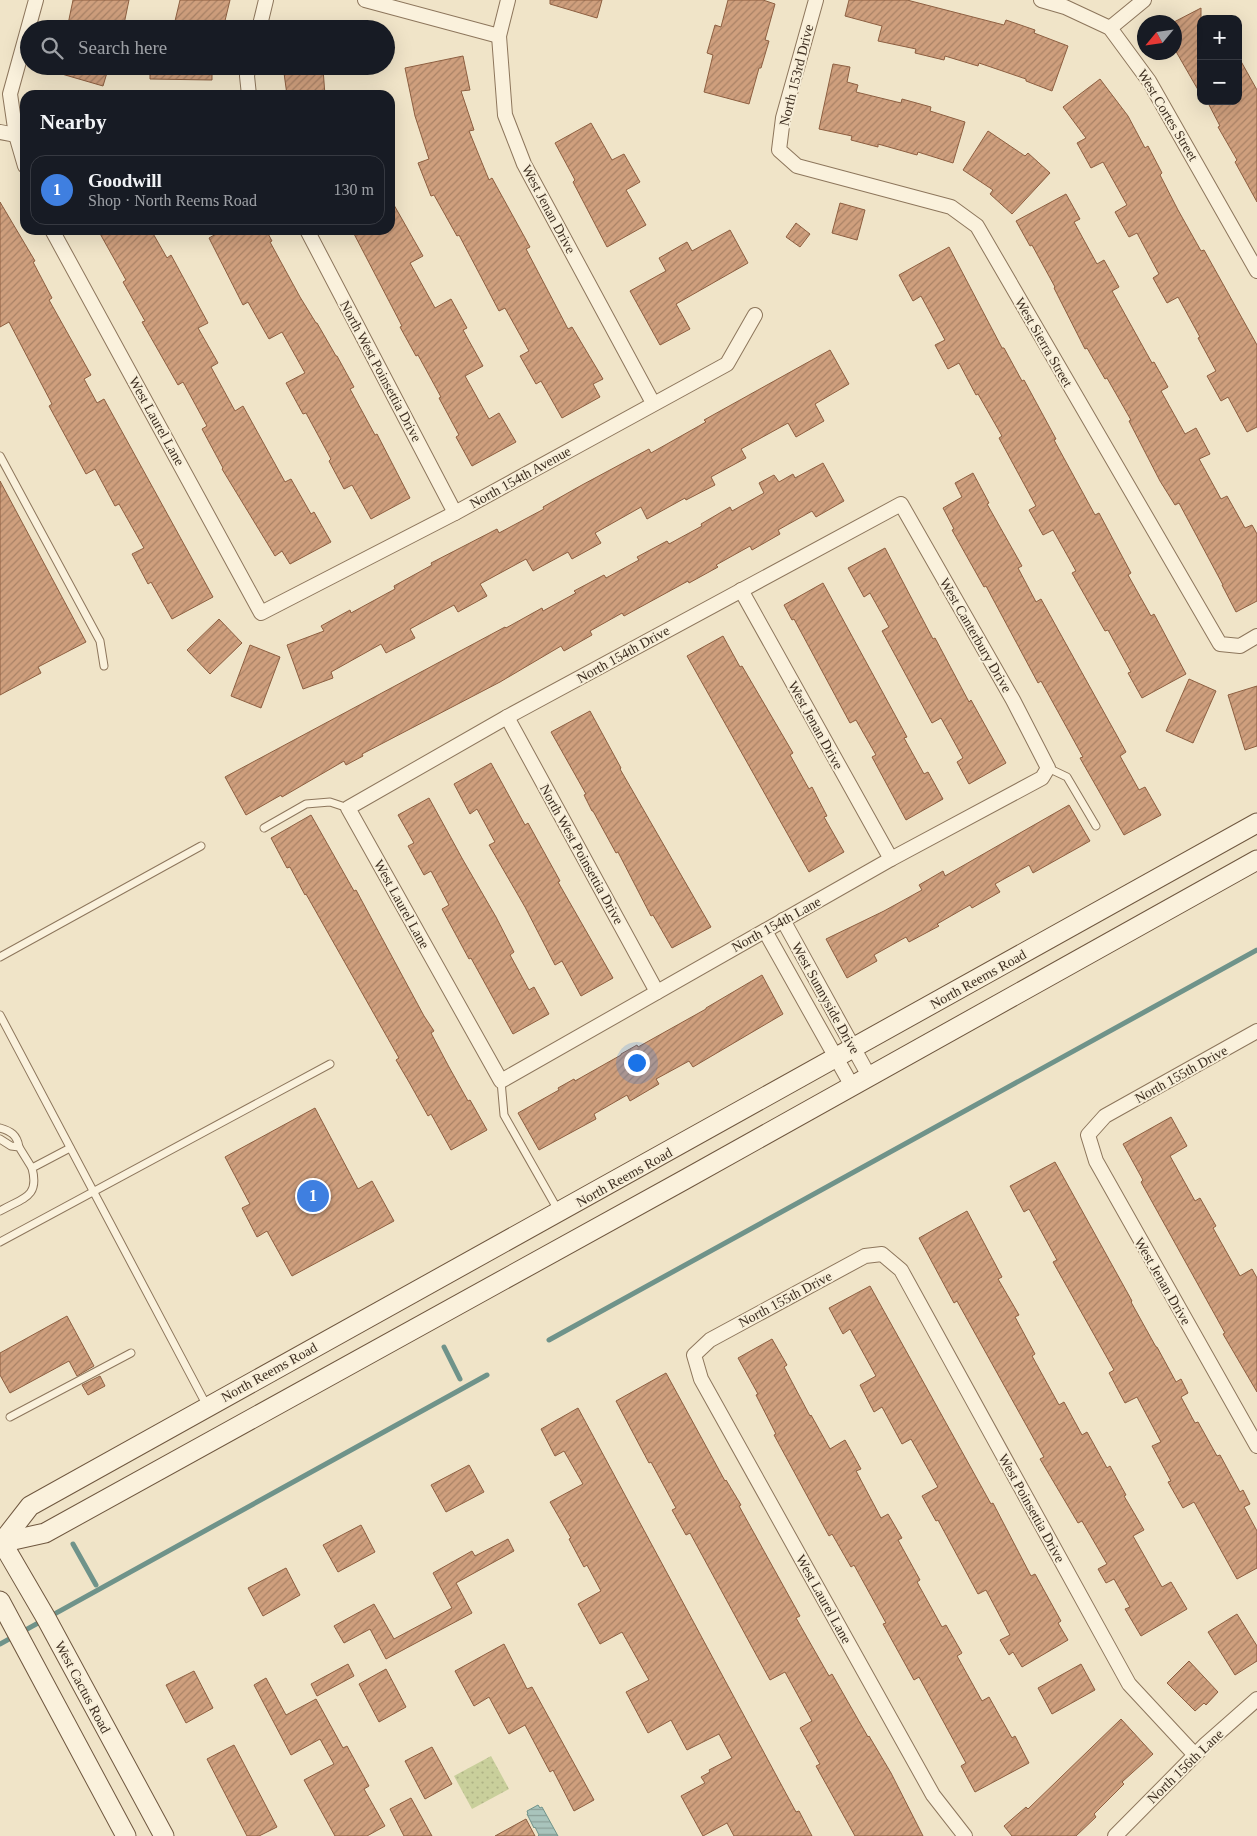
<!DOCTYPE html>
<html lang="en">
<head>
<meta charset="utf-8">
<style>
  :root { --surface:#171b24; --page:#242831; --text:#f1f3f6; --muted:#9ea1a6; --line:#363941; --accent:#db2777 }
  body { margin:0; font-family:"Times New Roman",serif; background:var(--page); color:var(--text) }
  .controls { position:absolute; right:15px; top:15px; display:grid; overflow:hidden; border-radius:10px; box-shadow:0 5px 20px #0002 }
  .controls button { width:45px; height:45px; display:grid; place-items:center; padding:0; border:0; border-bottom:1px solid var(--line); background:var(--surface); color:var(--text); font:25px sans-serif }
  .compass { position:absolute; left:1137px; top:15px; width:45px; height:45px; border-radius:50%; background:var(--surface); box-shadow:0 5px 20px #0002; rotate:241deg }
  .you { position:absolute; left:636px; top:1062px; width:18px; height:18px; margin:-12px; border:4px solid #fff; border-radius:50%; background:#1a73e8; box-shadow:0 0 0 8px #1a73e833 }
  .badge { display:grid; place-items:center; width:32px; height:32px; border-radius:50%; background:var(--accent); color:#fff; font-size:16px; font-weight:700 }
  .pin { position:absolute; translate:-50% -50%; border:2px solid #fff; box-shadow:0 1px 5px #0006 }
  .list { margin:0; padding:0; list-style:none }
  h2 { display:flex; justify-content:space-between; align-items:center; height:65px; margin:0; padding:0 20px; font-size:21px }
  h2 small { font-size:16px; font-weight:400; color:var(--muted) }
  .list li { display:grid; grid-template-columns:32px 1fr auto; gap:15px; align-items:center; box-sizing:border-box; height:70px; margin:0 10px 10px; padding:0 10px; border:1px solid var(--line); border-radius:15px }
  .list b { display:block; font-size:19px; white-space:nowrap }
  .list p { margin:0; font-size:16px; white-space:nowrap; color:var(--muted) }
  .list em { font-size:16px; font-style:normal; color:var(--muted) }
  .icon { flex:none; width:28px; height:28px; fill:none; stroke:currentColor; stroke-width:2; stroke-linecap:round; stroke-linejoin:round }
  .map { position:relative; flex:none; width:1257px; height:1836px; overflow:hidden }
  .search { position:absolute; background:var(--surface); box-shadow:0 5px 20px #0002; left:20px; top:20px; width:375px; height:55px; display:flex; align-items:center; gap:12px; box-sizing:border-box; padding:0 18px; border-radius:28px; color:var(--muted); font-size:19px }
  .panel { position:absolute; background:var(--surface); box-shadow:0 5px 20px #0002; left:20px; top:90px; width:375px; height:145px; border-radius:15px }
  .map>svg:first-child { display:block }
</style>
</head>
<body>
<div class="map">
<svg width="1257" height="1836" viewBox="0 0 1257 1836">
  <defs>
    <pattern id="park-dots" width="8" height="8" patternUnits="userSpaceOnUse" patternTransform="scale(1.25)"><rect width="8" height="8" fill="#c9cf9b"/><path d="M2 2h.1M6 6h.1" fill="none" stroke="#aeb285" stroke-width="1.8" stroke-linecap="round"/></pattern>
    <pattern id="water-rules" width="6" height="5" patternUnits="userSpaceOnUse" patternTransform="scale(1.25)"><rect width="6" height="5" fill="#a9c4bc"/><path d="M0 2.5h6" fill="none" stroke="#8ba098"/></pattern>
    <pattern id="building-hatch" width="6" height="6" patternUnits="userSpaceOnUse" patternTransform="scale(1.25)"><rect width="6" height="6" fill="#cf9f7d"/><path d="M-1 1l2-2M0 6l6-6M5 7l2-2" fill="none" stroke="#a98266"/></pattern>
  </defs>
  <rect width="100%" height="100%" fill="#f0e4c8"/>
  <polygon fill="url(#park-dots)" points="491,1756 509,1789 472,1809 454,1776"/>
  <polygon fill="url(#water-rules)" stroke="#6f938a" points="538,1805 540,1808 542,1807 558,1836 538,1836 539,1835 535,1827 534,1828 527,1814 528,1814 527,1811"/>
  <g fill="none" stroke-linecap="round" stroke-linejoin="round">
    <g stroke="#6f938a" stroke-width="5">
      <polyline points="549,1340 1257,950"/>
      <polyline points="444,1347 460,1379"/>
      <polyline points="73,1544 96,1585"/>
      <polyline points="0,1644 487,1375"/>
    </g>
  </g>
  <g fill="url(#building-hatch)" stroke="#8d5f41">
    <polygon points="73,0 129,0 123,29 67,29"/>
    <polygon points="180,0 230,0 223,29 205,29 175,21"/>
    <polygon points="550,0 602,0 597,18 550,4"/>
    <polygon points="728,0 763,0 775,4 765,40 769,41 761,68 759,68 749,104 704,92 713,55 707,53 715,25 721,27"/>
    <polygon points="849,0 907,0 1004,25 1006,20 1035,30 1034,33 1068,46 1052,91 1026,81 1026,79 979,63 978,66 945,56 944,60 915,53 916,49 878,41 882,26 845,16"/>
    <polygon points="1201,8 1201,95 1174,48 1174,22"/>
    <polygon points="463,56 470,90 461,91 474,130 469,131 489,180 492,178 530,247 526,249 568,329 572,327 603,379 593,384 600,397 562,418 541,381 536,384 520,356 529,351 505,308 499,311 459,235 457,236 434,195 431,196 418,163 429,159 415,116 405,68"/>
    <polygon points="1238,56 1257,90 1257,202 1235,162 1237,160 1218,127 1220,126 1207,101 1238,101"/>
    <polygon points="833,64 850,67 847,82 858,85 856,92 901,103 902,99 931,107 930,111 965,122 953,163 918,152 917,155 878,144 878,147 851,140 852,136 819,129"/>
    <polygon points="48,66 109,66 103,86 48,70"/>
    <polygon points="150,66 212,66 212,80 150,79"/>
    <polygon points="323,69 325,95 287,95 284,73"/>
    <polygon points="1100,79 1128,116 1145,148 1148,146 1162,173 1160,175 1178,210 1201,251 1204,250 1257,345 1257,427 1247,432 1228,397 1221,401 1207,376 1216,371 1198,338 1200,337 1178,297 1167,303 1153,278 1159,274 1137,233 1129,237 1115,212 1127,205 1103,162 1091,168 1077,143 1086,138 1063,107"/>
    <polygon points="591,123 612,160 624,154 640,182 626,190 646,225 607,247 573,182 575,180 555,143"/>
    <polygon points="988,131 1025,156 1028,153 1050,173 1012,214 990,194 993,190 963,170"/>
    <polygon points="1066,194 1080,219 1074,222 1097,264 1104,260 1119,287 1112,291 1152,363 1154,362 1168,387 1161,391 1185,434 1196,428 1210,454 1199,459 1221,499 1227,496 1245,528 1252,525 1257,534 1257,601 1236,612 1222,585 1223,585 1179,503 1175,505 1160,481 1129,421 1131,420 1107,378 1105,379 1087,348 1085,349 1054,288 1055,287 1032,245 1030,246 1016,221"/>
    <polygon points="390,198 423,256 410,263 435,308 451,299 467,328 463,330 483,366 465,376 489,419 499,413 516,442 472,466 456,437 459,435 439,398 441,397 418,355 416,356 400,327 402,326 352,230 390,230"/>
    <polygon points="0,202 35,261 33,262 52,298 49,300 91,375 84,379 97,403 104,399 213,597 172,619 151,582 148,584 132,554 144,548 119,504 115,506 95,469 86,474 49,406 52,404 9,322 0,327"/>
    <polygon points="840,203 865,210 857,240 832,233"/>
    <polygon points="796,223 810,234 800,247 786,237"/>
    <polygon points="98,230 151,230 167,258 171,255 208,323 198,328 218,363 211,367 235,411 243,406 285,482 291,479 311,514 314,512 331,542 290,564 282,551 275,556 222,469 223,468 202,429 207,426 183,382 178,385 142,322 145,321 123,282 126,280"/>
    <polygon points="223,230 266,230 272,241 270,242 300,297 316,323 317,323 336,356 337,356 354,387 350,389 375,435 377,434 410,498 371,519 352,485 344,489 329,461 331,459 306,413 303,414 286,383 305,373 282,332 269,339 248,302 243,305 209,238"/>
    <polygon points="730,230 748,263 676,304 690,329 660,345 630,291 666,271 659,258 687,242 692,251"/>
    <polygon points="949,247 1002,348 1004,348 1022,381 1024,380 1056,439 1054,440 1095,515 1099,513 1131,573 1128,575 1151,616 1154,614 1186,674 1142,698 1128,673 1131,672 1108,630 1105,631 1072,573 1076,571 1053,530 1043,535 1029,510 1036,506 999,438 1002,436 978,394 976,395 959,363 948,369 935,345 945,340 921,296 913,301 899,275"/>
    <polygon points="830,350 849,384 815,404 824,421 796,437 788,423 741,449 746,458 711,477 715,485 686,500 685,498 647,519 641,507 595,533 601,543 572,559 568,552 533,571 526,559 480,584 487,596 458,612 454,605 410,629 415,638 386,653 381,644 331,672 333,678 303,689 287,645 324,631 321,626 350,610 351,613 395,589 394,586 432,565 431,563 497,529 499,533 544,509 543,507 582,485 649,449 651,453 706,422 704,420"/>
    <polygon points="823,463 844,501 816,517 812,511 778,530 780,534 752,550 750,546 716,565 718,567 689,583 688,581 624,616 622,613 590,631 592,635 564,651 561,646 500,682 362,754 363,756 346,765 344,761 282,797 281,795 246,815 225,777 505,627 506,628 542,608 543,611 576,593 574,591 604,575 606,578 639,560 637,557 667,541 669,544 702,526 701,524 730,507 732,511 764,493 759,483 774,475 779,482 793,474 795,478"/>
    <polygon points="973,473 989,503 987,504 1022,566 1018,568 1036,602 1041,599 1126,752 1120,756 1139,790 1145,787 1161,815 1124,835 1080,758 1083,757 1041,681 1038,683 986,586 984,587 952,530 954,529 943,508 962,497 955,483"/>
    <polygon points="0,481 86,642 38,667 41,673 0,695"/>
    <polygon points="885,548 933,639 935,638 969,702 971,700 1006,763 969,784 957,762 963,758 941,718 932,723 882,631 889,627 870,593 864,597 848,568"/>
    <polygon points="823,583 907,737 904,738 924,774 928,772 943,799 906,820 872,757 876,755 856,720 850,723 794,619 792,620 784,605"/>
    <polygon points="219,619 242,643 210,674 187,650"/>
    <polygon points="723,636 740,667 742,666 793,753 790,755 809,789 812,787 827,816 824,817 844,852 809,872 687,656"/>
    <polygon points="250,645 280,657 261,708 231,696"/>
    <polygon points="1189,679 1216,691 1193,743 1166,731"/>
    <polygon points="1257,686 1257,746 1245,750 1228,695"/>
    <polygon points="590,711 621,768 620,769 711,927 672,948 653,915 651,916 618,852 616,853 593,811 592,811 584,795 586,794 551,732"/>
    <polygon points="491,763 525,825 528,823 560,881 558,882 613,978 581,996 562,961 555,965 525,907 489,845 495,842 477,809 470,814 454,784"/>
    <polygon points="429,798 463,860 496,917 514,952 510,955 529,990 534,987 549,1014 513,1034 471,958 469,959 442,909 449,905 431,871 424,875 408,846 414,843 398,815"/>
    <polygon points="1069,805 1090,841 1033,873 1029,865 995,884 1000,892 972,908 970,905 937,924 939,926 909,942 906,937 874,955 877,961 847,978 826,939 884,911 922,890 919,885 943,871 945,876"/>
    <polygon points="311,815 354,891 356,890 424,1016 434,1031 431,1033 449,1067 468,1101 470,1100 487,1130 451,1150 431,1114 428,1116 409,1082 396,1060 399,1058 306,894 305,895 290,867 287,868 271,838"/>
    <polygon points="762,975 783,1014 693,1067 689,1061 656,1079 659,1084 630,1101 627,1095 594,1114 596,1119 539,1150 518,1113 559,1090 558,1088 574,1079 575,1081 621,1055 621,1054 637,1045 638,1047 706,1009 706,1008"/>
    <polygon points="315,1108 358,1189 372,1181 394,1221 292,1276 267,1231 257,1237 242,1208 250,1204 225,1157"/>
    <polygon points="1171,1117 1187,1146 1170,1156 1195,1201 1200,1198 1216,1226 1213,1228 1240,1276 1252,1269 1257,1278 1257,1392 1223,1334 1225,1333 1141,1182 1143,1180 1123,1144"/>
    <polygon points="1055,1162 1132,1301 1131,1302 1156,1347 1157,1347 1176,1382 1181,1379 1188,1393 1181,1397 1195,1423 1198,1422 1217,1456 1220,1455 1240,1492 1243,1490 1250,1504 1244,1507 1257,1531 1257,1568 1237,1579 1194,1502 1183,1508 1168,1482 1171,1481 1152,1446 1161,1442 1137,1397 1125,1403 1109,1373 1114,1370 1053,1262 1057,1260 1029,1209 1024,1212 1010,1186"/>
    <polygon points="967,1211 1002,1277 998,1279 1019,1315 1015,1317 1035,1354 1032,1356 1059,1405 1064,1402 1082,1435 1087,1432 1107,1468 1110,1466 1126,1495 1124,1496 1144,1530 1133,1536 1162,1587 1171,1582 1187,1609 1141,1636 1125,1609 1130,1607 1114,1579 1106,1583 1098,1569 1107,1564 1082,1521 1078,1523 1040,1459 1044,1457 957,1301 954,1303 919,1238"/>
    <polygon points="870,1286 991,1504 993,1503 1031,1576 1035,1574 1061,1621 1058,1623 1068,1640 1022,1667 1013,1652 1009,1655 1000,1640 1010,1635 986,1590 978,1594 938,1520 936,1521 922,1496 938,1487 911,1439 902,1444 882,1407 874,1412 860,1385 876,1376 850,1329 843,1334 829,1308"/>
    <polygon points="67,1316 94,1366 77,1376 69,1361 10,1393 0,1375 0,1353"/>
    <polygon points="772,1339 787,1365 784,1367 810,1416 811,1415 830,1449 845,1440 861,1469 856,1471 881,1518 888,1514 902,1538 898,1540 920,1580 917,1582 942,1627 946,1625 962,1653 957,1656 982,1701 989,1697 1012,1738 1015,1736 1029,1763 975,1792 961,1766 966,1763 919,1677 914,1680 883,1624 886,1623 854,1565 851,1567 832,1534 829,1536 774,1435 776,1434 756,1395 758,1394 738,1358"/>
    <polygon points="666,1373 725,1481 726,1480 741,1505 739,1506 800,1616 796,1618 829,1676 832,1674 868,1737 869,1736 891,1773 923,1836 855,1836 816,1766 820,1764 800,1728 812,1721 785,1672 770,1680 690,1533 686,1535 672,1510 676,1508 651,1462 649,1463 616,1401"/>
    <polygon points="100,1376 105,1386 88,1395 82,1385"/>
    <polygon points="578,1408 796,1812 799,1811 812,1836 734,1836 727,1823 703,1836 681,1796 705,1783 701,1777 710,1772 709,1770 732,1758 719,1734 687,1750 671,1720 648,1733 626,1692 649,1680 622,1632 600,1644 578,1604 601,1591 587,1565 584,1567 569,1539 571,1538 550,1502 583,1484 564,1451 555,1456 541,1429"/>
    <polygon points="469,1465 484,1492 446,1512 431,1485"/>
    <polygon points="361,1525 375,1552 338,1572 323,1545"/>
    <polygon points="508,1539 514,1551 456,1583 472,1613 386,1659 370,1629 344,1643 334,1626 374,1604 394,1639 452,1608 433,1573 472,1551 475,1556"/>
    <polygon points="286,1568 300,1595 263,1616 248,1588"/>
    <polygon points="1237,1614 1257,1646 1257,1661 1235,1675 1208,1632"/>
    <polygon points="504,1644 527,1689 532,1687 594,1800 574,1811 553,1770 550,1772 525,1725 509,1734 489,1697 474,1706 455,1671"/>
    <polygon points="1189,1661 1218,1692 1206,1705 1204,1703 1195,1711 1167,1683"/>
    <polygon points="348,1664 354,1676 317,1696 311,1684"/>
    <polygon points="1081,1664 1095,1690 1052,1714 1038,1688"/>
    <polygon points="386,1669 406,1707 379,1722 359,1684"/>
    <polygon points="194,1671 213,1708 186,1723 166,1685"/>
    <polygon points="266,1678 286,1715 316,1699 343,1748 347,1746 369,1786 364,1789 385,1826 367,1836 335,1836 304,1780 334,1764 320,1739 291,1755 254,1685"/>
    <polygon points="1121,1719 1153,1754 1122,1782 1124,1784 1094,1814 1096,1817 1076,1836 1012,1836 1004,1826 1026,1807 1028,1809"/>
    <polygon points="234,1745 277,1827 259,1836 247,1836 207,1759"/>
    <polygon points="432,1747 452,1784 425,1799 405,1761"/>
    <polygon points="411,1798 432,1836 404,1836 390,1809"/>
    <polygon points="526,1819 535,1836 495,1836"/>
  </g>
  <g fill="none" stroke-linecap="round" stroke-linejoin="round">
    <g stroke="#8d765c" stroke-width="9">
      <g id="service">
        <polyline points="0,456 100,641 104,666"/>
        <polyline points="1048,768 1067,777 1096,826"/>
        <polyline points="264,828 306,804 330,802 348,808"/>
        <polyline points="0,957 201,846"/>
        <polyline points="0,1015 207,1406"/>
        <polyline points="501,1081 504,1115 558,1210"/>
        <path d="M0,1128c11,3 17,7 19,19"/>
        <polyline points="0,1139 11,1146 19,1147 32,1168"/>
        <path d="M0,1211c22,-13 40,-13 32,-43l38,-20"/>
        <polyline points="0,1242 330,1064"/>
        <polyline points="10,1417 131,1353"/>
      </g>
    </g>
    <g stroke="#8d765c" stroke-width="16">
      <g id="minor">
        <polyline points="365,0 499,36"/>
        <polyline points="508,0 499,36 505,115 524,164 653,403"/>
        <polyline points="816,0 783,118 779,150 797,166 951,207 977,226 1220,644 1240,646 1257,636"/>
        <polyline points="1041,0 1065,7 1110,28 1149,81 1257,271"/>
        <polyline points="1110,28 1144,0"/>
        <polyline points="259,29 266,0"/>
        <polyline points="249,95 247,76 249,66"/>
        <polyline points="0,132 16,135"/>
        <polyline points="25,166 16,135 10,94 36,0"/>
        <polyline points="52,230 261,613 455,513 727,364 755,315"/>
        <polyline points="307,230 455,513"/>
        <polygon points="901,504 1013,700 1048,768 1042,778 891,859 501,1081 348,808 507,717"/>
        <polyline points="741,590 891,859"/>
        <polyline points="507,717 657,992"/>
        <polyline points="783,920 869,1076"/>
        <polyline points="765,931 852,1086"/>
        <polyline points="1257,1031 1105,1116 1088,1135 1096,1161 1257,1446"/>
        <polyline points="965,1836 933,1795 701,1379 694,1355 710,1340 865,1256 882,1254 901,1270 1129,1684 1195,1755"/>
        <polyline points="1115,1836 1206,1744 1257,1699"/>
      </g>
    </g>
    <g stroke="#6f573f" stroke-width="21">
      <g id="secondary">
        <polyline points="0,1539 46,1618 164,1836"/>
        <polyline points="2,1542 30,1506 1257,823"/>
        <polyline points="0,1543 45,1533 684,1180 1257,860"/>
        <polyline points="0,1601 126,1836"/>
      </g>
    </g>
    <use href="#service" stroke="#faf1dc" stroke-width="7"/>
    <use href="#minor" stroke="#faf1dc" stroke-width="14"/>
    <use href="#secondary" stroke="#faf1dc" stroke-width="19"/>
  </g>
  <g text-anchor="middle" stroke-width="4" stroke-linejoin="round" paint-order="stroke">
    <g font-size="14" fill="#3d2e20" stroke="#f7eed8">
      <text transform="translate(796 75) rotate(-76)" y="5">North 153rd Drive</text>
      <text transform="translate(1168 115) rotate(59)" y="5">West Cortes Street</text>
      <text transform="translate(549 209) rotate(62)" y="5">West Jenan Drive</text>
      <text transform="translate(1044 342) rotate(60)" y="5">West Sierra Street</text>
      <text transform="translate(381 371) rotate(62)" y="5">North West Poinsettia Drive</text>
      <text transform="translate(157 421) rotate(61)" y="5">West Laurel Lane</text>
      <text transform="translate(520 477) rotate(-29)" y="5">North 154th Avenue</text>
      <text transform="translate(976 635) rotate(60)" y="5">West Canterbury Drive</text>
      <text transform="translate(623 654) rotate(-29)" y="5">North 154th Drive</text>
      <text transform="translate(816 725) rotate(61)" y="5">West Jenan Drive</text>
      <text transform="translate(582 854) rotate(61)" y="5">North West Poinsettia Drive</text>
      <text transform="translate(402 904) rotate(61)" y="5">West Laurel Lane</text>
      <text transform="translate(776 924) rotate(-29)" y="5">North 154th Lane</text>
      <text transform="translate(978 979) rotate(-29)" y="5">North Reems Road</text>
      <text transform="translate(826 998) rotate(61)" y="5">West Sunnyside Drive</text>
      <text transform="translate(1181 1074) rotate(-29)" y="5">North 155th Drive</text>
      <text transform="translate(624 1177) rotate(-29)" y="5">North Reems Road</text>
      <text transform="translate(1163 1281) rotate(60)" y="5">West Jenan Drive</text>
      <text transform="translate(785 1299) rotate(-28)" y="5">North 155th Drive</text>
      <text transform="translate(269 1372) rotate(-29)" y="5">North Reems Road</text>
      <text transform="translate(1032 1508) rotate(61)" y="5">West Poinsettia Drive</text>
      <text transform="translate(824 1599) rotate(61)" y="5">West Laurel Lane</text>
      <text transform="translate(83 1687) rotate(62)" y="5">West Cactus Road</text>
      <text transform="translate(1185 1766) rotate(-44)" y="5">North 156th Lane</text>
    </g>
  </g>
</svg>
<div class="controls">
<button>+</button>
<button>−</button>
</div>
<svg class="compass" viewBox="-18 -18 36 36"><path d="M0-13l5 13h-10z" fill="#e53935"/><path d="M0 13l5-13h-10z" fill="#9ea1a6"/></svg>
<div class="you"></div>
<div class="pin badge" style="left:313px;top:1196px;background:#3f7fe0">1</div>
<div class="search"><svg class="icon" aria-label="search" viewBox="0 0 24 24"><circle cx="10" cy="10" r="6"/><path d="M15 15l6 6"/></svg>Search here</div>
<section class="panel">
<h2>Nearby<small></small></h2>
<ul class="list">
<li><span class="badge" style="background:#3f7fe0">1</span><div><b>Goodwill</b><p>Shop · North Reems Road</p></div><em>130 m</em></li>
</ul>
</section>
</div>
</body>
</html>
